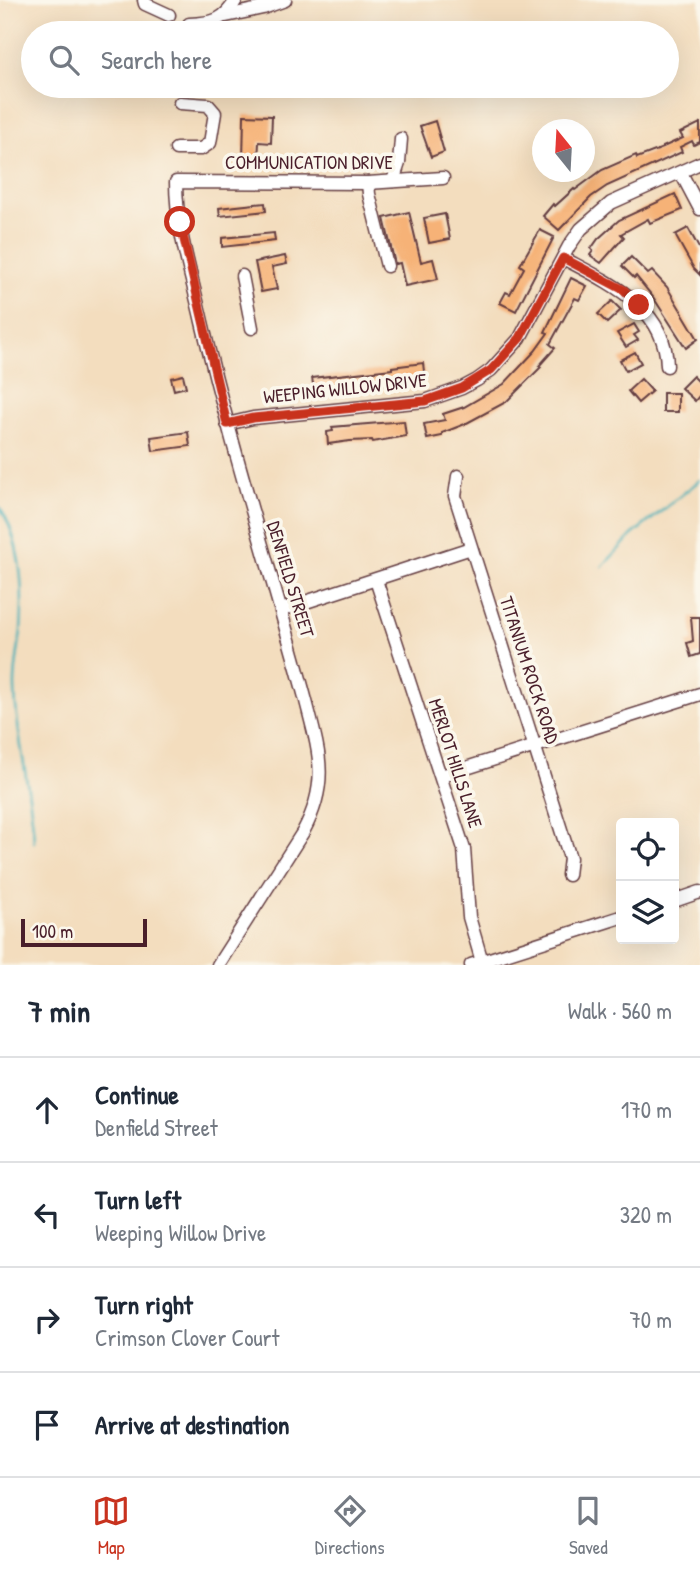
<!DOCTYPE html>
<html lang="en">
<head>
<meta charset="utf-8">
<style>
  :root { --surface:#fff; --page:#f6f6f7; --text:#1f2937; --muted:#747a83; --line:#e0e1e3; --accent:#c8321e }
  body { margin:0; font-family:"Patrick Hand",sans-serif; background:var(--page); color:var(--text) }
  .controls { position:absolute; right:21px; bottom:21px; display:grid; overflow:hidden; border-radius:7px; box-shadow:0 7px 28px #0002 }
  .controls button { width:63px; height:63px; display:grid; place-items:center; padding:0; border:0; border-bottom:2px solid var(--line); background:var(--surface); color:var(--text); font:35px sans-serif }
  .compass { position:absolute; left:532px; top:119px; width:63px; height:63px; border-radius:50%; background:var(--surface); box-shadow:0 7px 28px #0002; rotate:342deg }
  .scale { position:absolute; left:21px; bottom:18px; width:126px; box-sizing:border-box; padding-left:7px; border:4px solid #4a1f2b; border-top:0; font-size:19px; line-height:24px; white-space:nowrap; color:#4a1f2b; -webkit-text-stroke:5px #fbf7ec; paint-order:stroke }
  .stop { position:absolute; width:21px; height:21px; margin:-16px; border:5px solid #c8321e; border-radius:50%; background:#fff }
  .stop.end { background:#c8321e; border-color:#fff; box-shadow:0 2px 7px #0008 }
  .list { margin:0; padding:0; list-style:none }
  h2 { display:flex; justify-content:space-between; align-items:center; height:91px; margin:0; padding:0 28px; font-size:30px }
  h2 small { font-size:23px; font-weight:400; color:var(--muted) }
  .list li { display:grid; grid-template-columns:46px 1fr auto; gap:21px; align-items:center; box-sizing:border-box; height:105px; padding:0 28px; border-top:2px solid var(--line) }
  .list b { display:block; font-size:26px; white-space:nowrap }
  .list p { margin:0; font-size:23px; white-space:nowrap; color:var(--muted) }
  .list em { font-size:23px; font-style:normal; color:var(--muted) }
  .icon { flex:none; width:38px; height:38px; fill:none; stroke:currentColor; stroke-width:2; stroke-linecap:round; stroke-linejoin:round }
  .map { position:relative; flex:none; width:700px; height:965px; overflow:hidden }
  .search { position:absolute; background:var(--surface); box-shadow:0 7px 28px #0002; left:21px; right:21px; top:21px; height:77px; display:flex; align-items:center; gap:18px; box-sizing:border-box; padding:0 24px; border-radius:38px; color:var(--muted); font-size:26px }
  .sheet { height:511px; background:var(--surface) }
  nav { display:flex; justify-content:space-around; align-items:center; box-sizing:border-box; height:98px; border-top:2px solid var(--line); background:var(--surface); font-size:19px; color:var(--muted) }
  nav a { display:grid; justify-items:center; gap:4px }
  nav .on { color:var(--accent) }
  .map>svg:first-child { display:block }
</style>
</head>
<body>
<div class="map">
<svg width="700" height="965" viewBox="0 0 700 965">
  <rect width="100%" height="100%" fill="#fbf7ec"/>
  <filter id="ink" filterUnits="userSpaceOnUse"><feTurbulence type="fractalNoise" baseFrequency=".0143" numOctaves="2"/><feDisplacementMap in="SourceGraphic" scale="14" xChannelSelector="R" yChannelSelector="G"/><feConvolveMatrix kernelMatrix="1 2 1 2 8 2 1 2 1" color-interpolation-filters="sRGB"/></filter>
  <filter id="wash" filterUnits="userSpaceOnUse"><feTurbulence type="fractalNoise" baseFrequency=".00686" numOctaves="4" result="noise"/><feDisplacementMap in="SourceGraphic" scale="28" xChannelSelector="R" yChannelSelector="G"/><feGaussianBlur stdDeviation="1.57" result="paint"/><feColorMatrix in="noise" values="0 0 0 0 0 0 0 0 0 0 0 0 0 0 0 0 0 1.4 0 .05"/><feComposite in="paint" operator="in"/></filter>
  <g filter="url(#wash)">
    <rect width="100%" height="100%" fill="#f3ddbe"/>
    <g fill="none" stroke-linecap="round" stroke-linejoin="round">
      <g stroke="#3daeb7" stroke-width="2.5">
        <path d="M0,507c22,36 24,82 21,123 -2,20 -7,39 -6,59 1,51 17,102 19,153"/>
        <polyline points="603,566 632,535 700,480"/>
      </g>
    </g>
    <g id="blocks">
      <g fill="#f6b277">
        <polygon points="244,115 272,116 271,143 259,142 258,162 243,162"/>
        <polygon points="435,121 444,152 431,157 420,126"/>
        <polygon points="700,123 700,142 694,145 692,141 680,147 682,152 607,186 591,197 559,230 543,216 553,204 555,206 574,189 575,190 602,170 636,155 637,158 663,148 663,147 683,138 680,133"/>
        <polygon points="675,194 682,210 650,223 648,219 621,234 624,237 601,263 590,255 593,251 591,249 598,239 619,220"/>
        <polygon points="265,203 266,211 220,216 219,208"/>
        <polygon points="409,212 421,262 433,259 438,279 405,286 400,263 395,264 384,218"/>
        <polygon points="445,214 450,239 429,243 424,218"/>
        <polygon points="688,228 700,250 700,275 694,269 675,235"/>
        <polygon points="540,230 554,237 516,311 500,303 506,292 510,294 524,268 520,265"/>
        <polygon points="274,233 275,241 222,247 222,238"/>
        <polygon points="285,256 287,264 272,267 277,289 261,292 255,262"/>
        <polygon points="631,257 648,274 652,271 667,287 698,339 686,348 653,297 636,276 634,278 622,266"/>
        <polygon points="571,278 587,286 579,300 575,298 550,344 555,348 539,366 541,367 506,402 465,424 442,433 442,436 427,439 424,424 445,420 443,414 464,407 504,384 535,351 548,333 545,332"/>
        <polygon points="612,301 621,310 607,323 598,314"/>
        <polygon points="634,324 639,332 634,335 638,340 626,347 617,333"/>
        <polygon points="635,352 641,363 626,371 620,360"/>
        <polygon points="423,363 425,380 321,393 319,389 314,390 312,378 392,369 392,367"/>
        <polygon points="183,375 186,387 174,390 171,378"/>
        <polygon points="693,376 700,383 700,395 695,401 681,388"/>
        <polygon points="641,379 652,391 638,403 628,391"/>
        <rect x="663" y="393" width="15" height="19"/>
        <polygon points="404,421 406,436 373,442 372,440 350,441 328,444 327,432 333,431 332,427"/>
        <polygon points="188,432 190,446 153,451 151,437"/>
        <polygon points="691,617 700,617 700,654 691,657 687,643 693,641"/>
      </g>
    </g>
  </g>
  <g filter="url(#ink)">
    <use href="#blocks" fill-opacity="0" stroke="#633c41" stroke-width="2"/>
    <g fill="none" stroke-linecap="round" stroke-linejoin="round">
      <g stroke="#633c41" stroke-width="15">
        <g id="minor">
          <polyline points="144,0 145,4 169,15"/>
          <polyline points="226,16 263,8 285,0"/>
          <path d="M189,24c24,-1 35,-3 47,-24"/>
          <polyline points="176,149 201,149 210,143 215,113 208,105 180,103"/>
          <polyline points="681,173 700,209"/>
          <polyline points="393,181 399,163 401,139"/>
          <polyline points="368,183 369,194 387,266"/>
          <path d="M563,258c45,24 103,49 104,108"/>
          <polyline points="242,276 252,328"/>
          <polyline points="227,424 253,418 425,401 462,388 477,380 491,370 520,338 569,246 581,229 611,203 700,163"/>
          <polyline points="458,476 455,496 570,858 568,875"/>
          <polyline points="376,580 464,849 469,917 483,965"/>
          <polyline points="281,610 471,548"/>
          <polyline points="441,776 700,694"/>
          <polyline points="674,901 700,892"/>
          <path d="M218,965l85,-133c27,-50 16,-80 3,-131 -34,-126 -74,-251 -104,-379 -10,-45 -26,-93 -26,-140l192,1 75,-5"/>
          <polyline points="471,965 621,917"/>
        </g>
      </g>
      <use href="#minor" stroke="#fff" stroke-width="12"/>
    </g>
  </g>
  <g fill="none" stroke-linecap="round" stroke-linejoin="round" filter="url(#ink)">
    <polyline stroke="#c8321e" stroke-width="9" points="180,222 227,424 253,418 425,401 462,388 491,370 520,338 563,258 624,290 639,305"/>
  </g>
  <g text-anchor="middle" stroke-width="7" stroke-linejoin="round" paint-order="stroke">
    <g font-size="19" fill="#4a1f2b" stroke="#fbf7ec">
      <text x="309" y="169">COMMUNICATION DRIVE</text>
      <text transform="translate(345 388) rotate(-6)" y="7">WEEPING WILLOW DRIVE</text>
      <text transform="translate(291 579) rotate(73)" y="7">DENFIELD STREET</text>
      <text transform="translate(530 670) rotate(72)" y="7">TITANIUM ROCK ROAD</text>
      <text transform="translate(456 763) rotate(72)" y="7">MERLOT HILLS LANE</text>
    </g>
  </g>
</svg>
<div class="controls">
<button><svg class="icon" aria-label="locate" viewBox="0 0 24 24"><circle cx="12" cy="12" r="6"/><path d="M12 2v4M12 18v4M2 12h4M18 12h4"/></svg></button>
<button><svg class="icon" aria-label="layers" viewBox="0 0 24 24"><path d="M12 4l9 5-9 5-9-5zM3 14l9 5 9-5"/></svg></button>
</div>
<svg class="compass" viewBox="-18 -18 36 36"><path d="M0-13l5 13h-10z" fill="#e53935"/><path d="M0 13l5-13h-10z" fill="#747a83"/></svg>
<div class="scale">100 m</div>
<div class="stop" style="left:180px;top:222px"></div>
<div class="stop end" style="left:639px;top:305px"></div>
<div class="search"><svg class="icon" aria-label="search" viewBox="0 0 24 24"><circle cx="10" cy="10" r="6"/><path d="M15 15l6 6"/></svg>Search here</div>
</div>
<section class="sheet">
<h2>7 min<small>Walk · 560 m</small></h2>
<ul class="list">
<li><svg class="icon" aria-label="ahead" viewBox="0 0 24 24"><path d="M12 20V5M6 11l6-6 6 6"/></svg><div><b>Continue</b><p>Denfield Street</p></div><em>170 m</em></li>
<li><svg class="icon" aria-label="left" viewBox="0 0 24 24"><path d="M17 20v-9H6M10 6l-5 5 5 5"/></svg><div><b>Turn left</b><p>Weeping Willow Drive</p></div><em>320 m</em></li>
<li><svg class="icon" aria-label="right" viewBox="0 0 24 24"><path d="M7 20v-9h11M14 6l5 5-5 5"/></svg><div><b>Turn right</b><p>Crimson Clover Court</p></div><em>70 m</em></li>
<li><svg class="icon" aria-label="arrive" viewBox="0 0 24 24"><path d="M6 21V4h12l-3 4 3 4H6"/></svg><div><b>Arrive at destination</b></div></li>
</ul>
</section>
<nav>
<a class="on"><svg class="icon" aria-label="map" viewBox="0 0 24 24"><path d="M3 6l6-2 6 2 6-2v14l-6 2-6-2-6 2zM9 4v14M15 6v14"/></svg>Map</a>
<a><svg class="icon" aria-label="directions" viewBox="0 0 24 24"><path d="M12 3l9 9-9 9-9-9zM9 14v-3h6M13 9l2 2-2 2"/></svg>Directions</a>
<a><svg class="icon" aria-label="saved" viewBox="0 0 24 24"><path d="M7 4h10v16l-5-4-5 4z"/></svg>Saved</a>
</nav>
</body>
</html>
